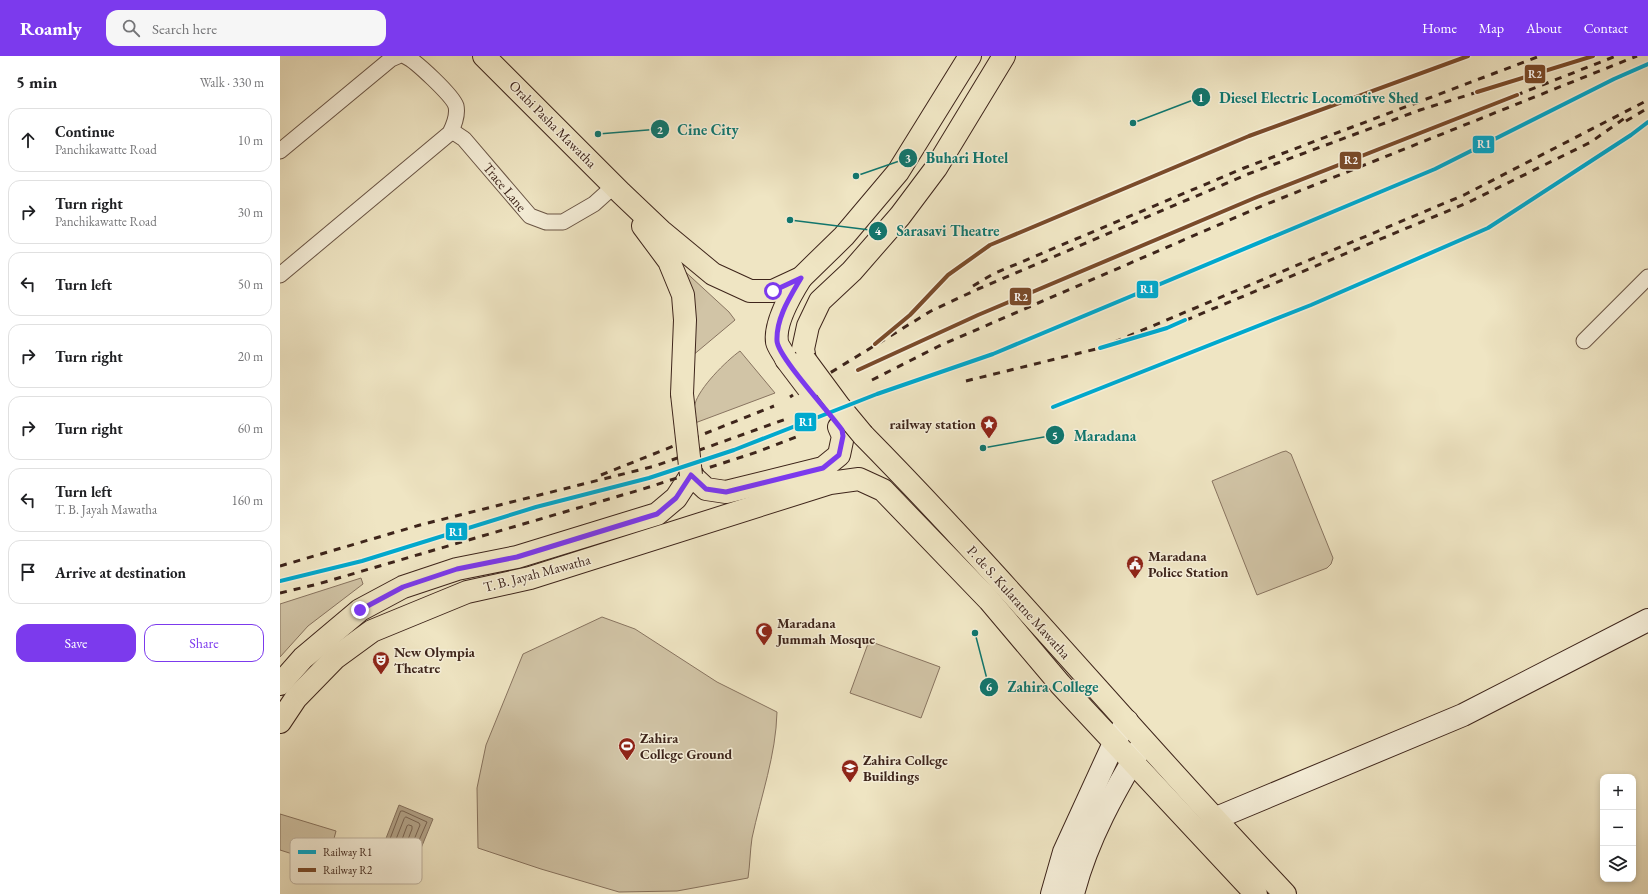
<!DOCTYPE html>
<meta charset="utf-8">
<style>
body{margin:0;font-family:"EB Garamond",serif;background:#f6f6f6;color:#202124}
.controls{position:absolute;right:12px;bottom:12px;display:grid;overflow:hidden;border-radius:8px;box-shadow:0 2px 6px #0003}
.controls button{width:36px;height:36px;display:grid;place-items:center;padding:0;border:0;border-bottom:1px solid #e0e0e0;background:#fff;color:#202124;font:20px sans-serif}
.stop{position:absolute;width:12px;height:12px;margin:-9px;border:3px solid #7c3aed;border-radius:50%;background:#fff}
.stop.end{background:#7c3aed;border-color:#fff;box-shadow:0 1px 4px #0008}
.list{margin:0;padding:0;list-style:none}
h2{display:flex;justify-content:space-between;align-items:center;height:52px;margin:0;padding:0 16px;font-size:17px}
h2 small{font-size:13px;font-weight:400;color:#757577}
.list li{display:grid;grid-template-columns:26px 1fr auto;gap:12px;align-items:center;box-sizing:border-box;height:64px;margin:0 8px 8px;padding:0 8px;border:1px solid #e0e0e0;border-radius:12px}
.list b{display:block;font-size:15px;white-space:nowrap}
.list p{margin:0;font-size:13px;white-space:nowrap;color:#757577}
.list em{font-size:13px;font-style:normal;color:#757577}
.actions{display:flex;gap:8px;padding:12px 16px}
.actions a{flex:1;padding:9px 0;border:1px solid #7c3aed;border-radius:12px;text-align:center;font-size:14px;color:#7c3aed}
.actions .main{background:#7c3aed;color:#fff}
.icon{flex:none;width:22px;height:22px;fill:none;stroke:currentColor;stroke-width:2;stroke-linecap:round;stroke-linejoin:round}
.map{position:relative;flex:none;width:1368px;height:838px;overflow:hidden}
header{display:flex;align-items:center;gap:24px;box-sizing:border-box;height:56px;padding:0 20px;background:#7c3aed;color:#fff}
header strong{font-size:19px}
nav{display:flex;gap:22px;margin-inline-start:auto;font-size:14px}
.search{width:280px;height:36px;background:#f6f6f6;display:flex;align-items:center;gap:10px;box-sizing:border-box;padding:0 14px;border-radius:12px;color:#757577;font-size:15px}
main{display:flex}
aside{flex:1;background:#fff}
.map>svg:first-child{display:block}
.green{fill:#d1c4a6;stroke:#887460}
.water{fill:#b3a48a;stroke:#84715e}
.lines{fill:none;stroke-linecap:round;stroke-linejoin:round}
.shore{stroke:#786452;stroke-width:1}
.street-casing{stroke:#6a5545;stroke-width:17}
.secondary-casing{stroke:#3e251b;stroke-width:24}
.primary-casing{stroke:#3e251b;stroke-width:24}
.street{stroke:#f5eed8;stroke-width:15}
.secondary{stroke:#f5eed8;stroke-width:22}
.primary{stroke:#efe5c3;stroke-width:22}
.rail{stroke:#3e251b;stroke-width:3;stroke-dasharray:7 7;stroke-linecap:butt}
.primary-bridge-casing{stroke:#3e251b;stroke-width:24;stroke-linecap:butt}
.primary-bridge{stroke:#efe5c3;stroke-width:22}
.rail-1-casing{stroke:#f5eed8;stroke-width:7}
.rail-2-casing{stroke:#f5eed8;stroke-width:7}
.rail-1{stroke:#00a9ce;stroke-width:4}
.rail-2{stroke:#7a4b2a;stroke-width:4}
.route{stroke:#7c3aed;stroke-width:5}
.labels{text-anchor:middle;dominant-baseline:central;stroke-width:3;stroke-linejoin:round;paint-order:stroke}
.street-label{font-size:14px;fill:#3e251b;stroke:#f5eed8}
.poi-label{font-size:14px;font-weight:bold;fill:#3e251b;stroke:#f5eed8;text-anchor:start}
.key{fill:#f5eed8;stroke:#beb29f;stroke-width:1}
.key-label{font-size:11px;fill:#3e251b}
.leader{fill:none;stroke:#0f766e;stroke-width:1.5}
.callout-dot{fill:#0f766e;stroke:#f5eed8;stroke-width:1.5}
.mark-label{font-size:12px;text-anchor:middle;font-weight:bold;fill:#fff}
.callout-label{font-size:15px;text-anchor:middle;font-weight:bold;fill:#0f766e;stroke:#f5eed8;stroke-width:3;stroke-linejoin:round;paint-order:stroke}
.line-badge{stroke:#f5eed8;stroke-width:1.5}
.badge-label{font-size:11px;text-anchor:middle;font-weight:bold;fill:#fff}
</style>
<header>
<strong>Roamly</strong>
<div class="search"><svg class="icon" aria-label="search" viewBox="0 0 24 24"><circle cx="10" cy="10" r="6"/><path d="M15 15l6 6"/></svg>Search here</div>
<nav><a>Home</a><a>Map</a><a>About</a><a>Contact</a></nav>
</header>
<main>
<aside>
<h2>5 min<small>Walk · 330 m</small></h2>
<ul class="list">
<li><svg class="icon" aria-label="ahead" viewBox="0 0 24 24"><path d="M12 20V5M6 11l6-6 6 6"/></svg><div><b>Continue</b><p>Panchikawatte Road</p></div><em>10 m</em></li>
<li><svg class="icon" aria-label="right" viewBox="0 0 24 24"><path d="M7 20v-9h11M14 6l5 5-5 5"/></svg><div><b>Turn right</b><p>Panchikawatte Road</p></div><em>30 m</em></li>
<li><svg class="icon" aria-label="left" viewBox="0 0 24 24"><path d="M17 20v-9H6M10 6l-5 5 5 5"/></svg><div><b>Turn left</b></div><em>50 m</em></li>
<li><svg class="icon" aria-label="right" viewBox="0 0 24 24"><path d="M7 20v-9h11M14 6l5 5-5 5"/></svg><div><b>Turn right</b></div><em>20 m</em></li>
<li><svg class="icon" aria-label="right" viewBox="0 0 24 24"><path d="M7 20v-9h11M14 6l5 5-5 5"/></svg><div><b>Turn right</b></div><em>60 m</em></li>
<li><svg class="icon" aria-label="left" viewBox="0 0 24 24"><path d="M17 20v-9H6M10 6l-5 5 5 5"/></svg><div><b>Turn left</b><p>T. B. Jayah Mawatha</p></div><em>160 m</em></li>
<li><svg class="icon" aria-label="arrive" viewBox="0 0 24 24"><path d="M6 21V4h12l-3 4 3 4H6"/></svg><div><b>Arrive at destination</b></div></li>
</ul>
<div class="actions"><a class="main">Save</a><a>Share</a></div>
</aside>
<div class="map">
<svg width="1368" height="838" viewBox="0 0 1368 838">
<rect width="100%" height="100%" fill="#efe5c3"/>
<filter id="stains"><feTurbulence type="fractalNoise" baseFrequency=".005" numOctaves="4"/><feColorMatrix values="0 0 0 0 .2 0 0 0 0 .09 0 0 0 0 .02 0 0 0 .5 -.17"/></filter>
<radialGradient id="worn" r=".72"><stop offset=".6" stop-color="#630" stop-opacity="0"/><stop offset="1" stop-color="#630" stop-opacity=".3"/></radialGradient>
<g class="green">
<path d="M399 210 449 256 455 264 412 300Z"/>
<path d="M460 295 495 337 415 367C414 361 413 354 415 348 419 332 446 305 460 295Z"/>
<path d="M1006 395 1011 398 1053 502 1051 508 1047 512 977 539 932 425 1002 396Z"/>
<path d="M81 522 83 528 28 570 0 601V548Z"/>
<path d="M322 561 355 573 437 626 497 656C496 699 481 740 472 782 470 795 470 809 468 822L397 835 339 836 261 813 198 792 197 732 206 689 243 598Z"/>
<path d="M589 585 660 611 641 662 570 637Z"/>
<path d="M0 758 56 775 47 809 0 794Z"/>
</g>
<path class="water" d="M119 749 153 763 130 819 96 808Z"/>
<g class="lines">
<g class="shore">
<path d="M121 755H123L147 766 126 814 102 805Z"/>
<path d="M126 761 139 767 140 769 125 806 123 807 110 803 109 801 124 763Z"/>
<path d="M129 769 132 770V773L122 799 118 800 117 797 127 770Z"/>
</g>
<g class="street-casing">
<g id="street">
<path d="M170 77H175L184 83 250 160 266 166H283L314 148 334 130"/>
<path d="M0 95 111 3 118 0"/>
<path d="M0 219 170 77C174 69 178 59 176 50 173 40 135 4 125 0"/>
<path d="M1304 285 1368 221"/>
</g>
</g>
<g class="secondary-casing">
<g id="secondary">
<path d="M934 763 1183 659 1368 564"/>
<path d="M772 838 784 796 834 687 847 665"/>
<path d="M793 838C807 783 835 734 864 686"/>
</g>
</g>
<g class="primary-casing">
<g id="primary">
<path d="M204 0 341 137 381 175 433 218 470 235H493L521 222 564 180 618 116 690 0"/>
<path d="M363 170 389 205 403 239 405 264 402 338"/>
<path d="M506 303C504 298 498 291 497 286 494 267 511 238 521 222"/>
<path d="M525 304 523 293 528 270 540 245 572 215 620 160 656 112 724 0"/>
<path d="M583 379C729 527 862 688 1005 838"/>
<path d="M0 628 23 602 80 554 123 531 177 513 237 501 377 458 396 442 411 419 426 433 446 436 543 412 559 399 563 380 559 371"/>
<path d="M0 666 16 642 55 602 92 575 187 536 250 522 550 427 579 423 603 434 709 544 780 628 976 838"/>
</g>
</g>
<use href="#street" class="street"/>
<use href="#secondary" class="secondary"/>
<use href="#primary" class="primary"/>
<g class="rail">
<path d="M1346 65 1368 52"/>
<path d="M693 230 713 218 964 112 1260 0"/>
<path d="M614 273 630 259 668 219 710 189 969 80 1188 0"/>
<path d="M866 278 887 272 1187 147 1311 86 1349 59"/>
<path d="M577 314 698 259 977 141 1336 0"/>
<path d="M592 324 659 290 982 150 1357 0"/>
<path d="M686 325 820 292 1184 139 1368 44"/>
<path d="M527 331 651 255 698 233 968 118 1140 54 1313 0"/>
<path d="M597 338 713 298 1155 113 1334 23 1368 8"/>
<path d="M510 341 513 339"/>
<path d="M773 351 1031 249 1208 172 1351 79 1368 66"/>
<path d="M321 419 494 350"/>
<path d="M0 510 140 469 375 410 506 363"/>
<path d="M0 525 82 505 256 451 369 422 454 394 514 372"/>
<path d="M0 537 38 528 363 433 477 396 521 379"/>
</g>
<g class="primary-bridge-casing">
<g id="primary-bridge">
<path d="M506 303 528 332"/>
<path d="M525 304 559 350 583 379"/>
<path d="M402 338 411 419"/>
</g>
</g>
<use href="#primary-bridge" class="primary-bridge"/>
<g class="rail-1-casing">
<g id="rail-1">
<path d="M820 292 887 272 905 264"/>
<path d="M773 351 1031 249 1208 172 1351 79 1368 66"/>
<path d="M0 525 82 505 256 451 369 422 454 394 597 338 713 298 1155 113 1334 23 1368 8"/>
</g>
</g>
<g class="rail-2-casing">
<g id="rail-2">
<path d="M1197 36 1313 0"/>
<path d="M595 288 630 259 668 219 710 189 969 80 1188 0"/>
<path d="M578 314 698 259 977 141 1237 39"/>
</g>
</g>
<use href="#rail-1" class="rail-1"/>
<use href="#rail-2" class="rail-2"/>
</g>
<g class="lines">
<path class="route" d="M80 554 123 531 177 513 237 501 377 458 396 442 411 419 426 433 446 436 543 412 559 399 563 380 562 374C550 357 498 301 497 285 496 262 510 241 521 222L493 235"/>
</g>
<defs>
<g id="sight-pin" transform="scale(0.9)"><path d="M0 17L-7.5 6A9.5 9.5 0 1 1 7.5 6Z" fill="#8f2418" stroke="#f5eed8"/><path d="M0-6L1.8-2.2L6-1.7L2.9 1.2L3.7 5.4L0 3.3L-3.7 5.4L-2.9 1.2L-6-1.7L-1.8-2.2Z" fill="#fff"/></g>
<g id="civic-pin" transform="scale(0.9)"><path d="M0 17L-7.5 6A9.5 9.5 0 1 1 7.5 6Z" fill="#8f2418" stroke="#f5eed8"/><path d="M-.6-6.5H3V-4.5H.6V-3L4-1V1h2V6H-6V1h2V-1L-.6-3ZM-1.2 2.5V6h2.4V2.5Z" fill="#fff"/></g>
<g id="mosque-pin" transform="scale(0.9)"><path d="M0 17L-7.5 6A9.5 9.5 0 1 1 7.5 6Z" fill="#8f2418" stroke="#f5eed8"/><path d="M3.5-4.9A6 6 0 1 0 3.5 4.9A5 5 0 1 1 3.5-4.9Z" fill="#fff"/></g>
<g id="theatre-pin" transform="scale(0.9)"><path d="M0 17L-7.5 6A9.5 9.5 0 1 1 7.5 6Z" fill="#8f2418" stroke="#f5eed8"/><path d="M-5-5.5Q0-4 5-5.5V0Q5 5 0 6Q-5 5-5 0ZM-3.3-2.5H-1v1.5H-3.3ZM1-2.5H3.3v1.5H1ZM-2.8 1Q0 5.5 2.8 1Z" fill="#fff"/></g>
<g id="stadium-pin" transform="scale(0.9)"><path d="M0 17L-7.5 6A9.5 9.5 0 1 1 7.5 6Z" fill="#8f2418" stroke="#f5eed8"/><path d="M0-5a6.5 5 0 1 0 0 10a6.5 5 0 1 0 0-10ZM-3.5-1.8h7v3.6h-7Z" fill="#fff"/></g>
<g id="school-pin" transform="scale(0.9)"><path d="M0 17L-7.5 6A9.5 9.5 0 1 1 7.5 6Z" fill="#8f2418" stroke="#f5eed8"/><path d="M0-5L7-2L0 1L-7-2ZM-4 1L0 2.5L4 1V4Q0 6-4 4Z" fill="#fff"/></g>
</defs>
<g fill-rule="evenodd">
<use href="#sight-pin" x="709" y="368"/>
<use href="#civic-pin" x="855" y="508"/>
<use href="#mosque-pin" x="484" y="575"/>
<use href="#theatre-pin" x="101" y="604"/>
<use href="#stadium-pin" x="347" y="690"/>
<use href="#school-pin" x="570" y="712"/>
</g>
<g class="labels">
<g class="street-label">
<text transform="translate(273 68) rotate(45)">Orabi Pasha Mawatha</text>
<text transform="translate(225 131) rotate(50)">Trace Lane</text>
<text transform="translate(257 517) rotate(-15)">T. B. Jayah Mawatha</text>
<text transform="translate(739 546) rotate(48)">P. de S. Kularatne Mawatha</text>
</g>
<g class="poi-label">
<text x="696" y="368" text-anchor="end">railway station</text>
<text x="868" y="500">Maradana<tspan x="868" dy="16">Police Station</tspan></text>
<text x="497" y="567">Maradana<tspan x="497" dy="16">Jummah Mosque</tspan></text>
<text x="114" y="596">New Olympia<tspan x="114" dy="16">Theatre</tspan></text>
<text x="360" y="682">Zahira<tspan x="360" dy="16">College Ground</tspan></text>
<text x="583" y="704">Zahira College<tspan x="583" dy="16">Buildings</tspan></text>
</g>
</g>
<rect x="10" y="782" width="132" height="46" rx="6" class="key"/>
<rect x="18" y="794" width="18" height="4" fill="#00a9ce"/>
<rect x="18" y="812" width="18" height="4" fill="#7a4b2a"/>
<g class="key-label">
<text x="43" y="800">Railway R1</text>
<text x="43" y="818">Railway R2</text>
</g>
<path class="leader" d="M853 67L921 41M318 78L380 73M576 120L628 102M510 164L598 175M703 392L775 379M695 577L709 631"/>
<g class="callout-dot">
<circle cx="853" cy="67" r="4"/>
<circle cx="318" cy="78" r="4"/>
<circle cx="576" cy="120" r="4"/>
<circle cx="510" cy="164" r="4"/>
<circle cx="703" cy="392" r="4"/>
<circle cx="695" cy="577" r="4"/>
<circle cx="921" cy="41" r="10"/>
<circle cx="380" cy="73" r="10"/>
<circle cx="628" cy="102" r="10"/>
<circle cx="598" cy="175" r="10"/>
<circle cx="775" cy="379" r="10"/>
<circle cx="709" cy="631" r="10"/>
</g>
<g class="mark-label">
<text x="921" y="46">1</text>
<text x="380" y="78">2</text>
<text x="628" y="106">3</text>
<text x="598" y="179">4</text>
<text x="775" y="384">5</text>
<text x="709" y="635">6</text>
</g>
<g class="callout-label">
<text x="1039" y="47">Diesel Electric Locomotive Shed</text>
<text x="428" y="79">Cine City</text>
<text x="687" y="107">Buhari Hotel</text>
<text x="668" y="180">Sarasavi Theatre</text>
<text x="825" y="385">Maradana</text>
<text x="773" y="636">Zahira College</text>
</g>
<g class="line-badge">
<rect x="1244" y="8" width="22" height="20" rx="4" fill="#7a4b2a"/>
<rect x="1192" y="79" width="23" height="19" rx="4" fill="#00a9ce"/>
<rect x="1059" y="95" width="23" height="19" rx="4" fill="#7a4b2a"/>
<rect x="856" y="224" width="23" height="19" rx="4" fill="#00a9ce"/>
<rect x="729" y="231" width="23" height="19" rx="4" fill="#7a4b2a"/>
<rect x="514" y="356" width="23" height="20" rx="4" fill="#00a9ce"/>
<rect x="165" y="466" width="23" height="19" rx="4" fill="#00a9ce"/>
</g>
<g class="badge-label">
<text x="1255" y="22">R2</text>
<text x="1204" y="92">R1</text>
<text x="1071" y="108">R2</text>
<text x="867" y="237">R1</text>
<text x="741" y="245">R2</text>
<text x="526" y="370">R1</text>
<text x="176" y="480">R1</text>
</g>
<rect width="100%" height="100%" filter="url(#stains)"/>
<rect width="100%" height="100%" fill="url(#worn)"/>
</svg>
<div class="controls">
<button>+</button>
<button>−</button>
<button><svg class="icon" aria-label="layers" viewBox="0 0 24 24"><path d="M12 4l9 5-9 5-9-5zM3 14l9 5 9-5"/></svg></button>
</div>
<div class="stop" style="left:493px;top:235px"></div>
<div class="stop end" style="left:80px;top:554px"></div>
</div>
</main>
